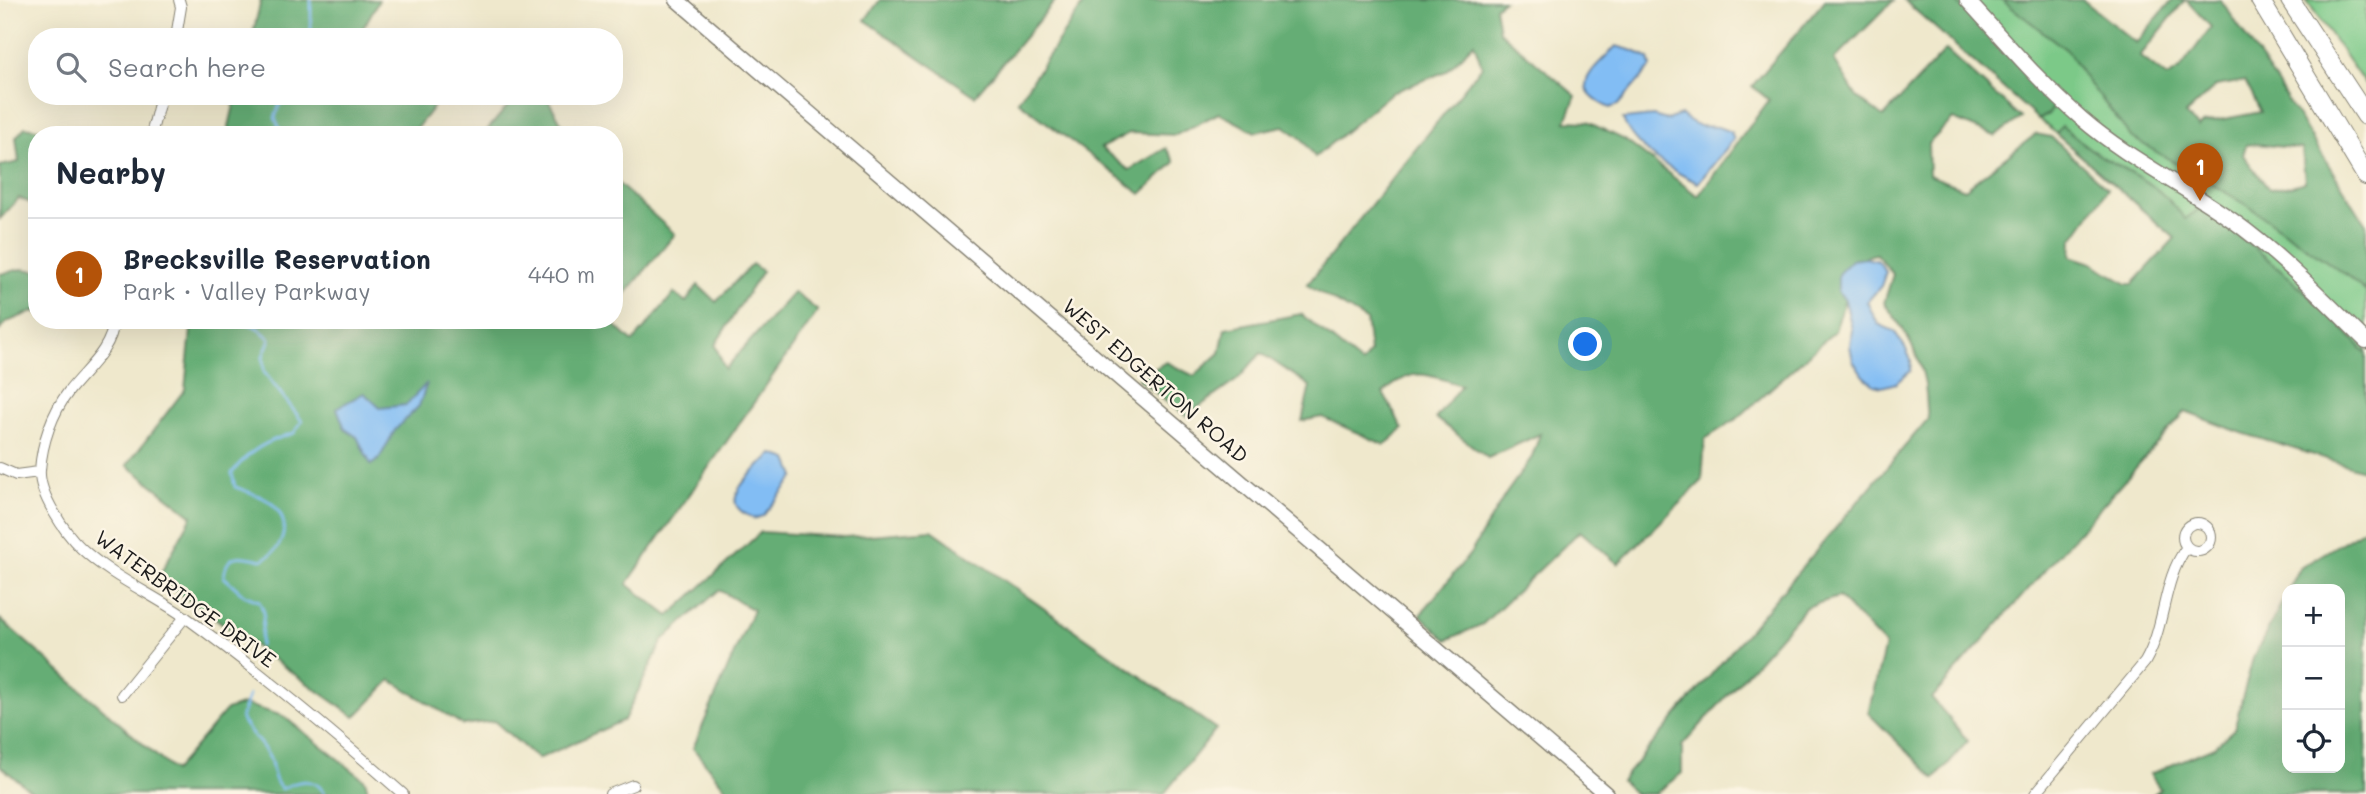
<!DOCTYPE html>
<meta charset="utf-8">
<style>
body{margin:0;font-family:Mali,sans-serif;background:#f6f6f7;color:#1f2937}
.controls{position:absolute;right:21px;bottom:21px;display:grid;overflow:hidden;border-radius:14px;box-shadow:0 7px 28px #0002}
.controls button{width:63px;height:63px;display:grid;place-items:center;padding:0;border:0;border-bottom:2px solid #e0e1e3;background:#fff;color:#1f2937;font:35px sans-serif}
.you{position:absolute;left:1586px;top:345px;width:24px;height:24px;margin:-18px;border:5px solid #fff;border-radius:50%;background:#1a73e8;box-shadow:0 0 0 10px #1a73e833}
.badge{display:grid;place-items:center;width:46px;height:46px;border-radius:50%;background:#b45309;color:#fff;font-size:23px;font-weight:700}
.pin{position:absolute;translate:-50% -58px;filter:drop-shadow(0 2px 4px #0008)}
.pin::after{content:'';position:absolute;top:37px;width:24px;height:21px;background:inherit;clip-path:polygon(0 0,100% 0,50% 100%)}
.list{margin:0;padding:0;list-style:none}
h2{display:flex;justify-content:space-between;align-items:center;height:91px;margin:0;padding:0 28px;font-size:30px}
h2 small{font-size:23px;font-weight:400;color:#747a83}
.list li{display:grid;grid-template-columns:46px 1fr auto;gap:21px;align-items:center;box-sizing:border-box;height:112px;padding:0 28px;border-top:2px solid #e0e1e3}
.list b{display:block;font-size:26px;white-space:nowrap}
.list p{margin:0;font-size:23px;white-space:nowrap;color:#747a83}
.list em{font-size:23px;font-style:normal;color:#747a83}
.icon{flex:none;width:38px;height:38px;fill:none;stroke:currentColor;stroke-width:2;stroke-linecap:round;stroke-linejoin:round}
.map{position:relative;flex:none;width:2366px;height:794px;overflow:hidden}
.search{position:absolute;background:#fff;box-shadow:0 7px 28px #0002;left:28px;top:28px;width:595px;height:77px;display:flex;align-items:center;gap:18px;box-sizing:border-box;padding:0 24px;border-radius:28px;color:#747a83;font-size:26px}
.panel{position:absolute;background:#fff;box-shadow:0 7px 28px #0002;left:28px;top:126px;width:595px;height:203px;border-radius:28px}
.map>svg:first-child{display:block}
.green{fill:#7cc988;stroke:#4c7252;stroke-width:2}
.forest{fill:#65ad74;stroke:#406448;stroke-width:2;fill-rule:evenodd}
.water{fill:#82bdf4;stroke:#4f6c88;stroke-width:2}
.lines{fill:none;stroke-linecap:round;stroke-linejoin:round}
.stream{stroke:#82bdf4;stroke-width:2.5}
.street-casing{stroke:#868274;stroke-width:12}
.secondary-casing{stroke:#868274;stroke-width:17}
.highway-casing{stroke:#868274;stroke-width:20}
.street{stroke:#fff;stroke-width:10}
.secondary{stroke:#fff;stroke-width:14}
.highway{stroke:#fff;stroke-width:18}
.labels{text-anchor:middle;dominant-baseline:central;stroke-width:5;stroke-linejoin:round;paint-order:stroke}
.street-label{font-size:21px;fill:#1c1c1c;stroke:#fcf5e5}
</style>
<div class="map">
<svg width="2366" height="794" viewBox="0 0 2366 794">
<rect width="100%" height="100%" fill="#fcf5e5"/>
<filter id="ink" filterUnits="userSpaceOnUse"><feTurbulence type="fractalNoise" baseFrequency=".0143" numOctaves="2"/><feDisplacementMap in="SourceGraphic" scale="14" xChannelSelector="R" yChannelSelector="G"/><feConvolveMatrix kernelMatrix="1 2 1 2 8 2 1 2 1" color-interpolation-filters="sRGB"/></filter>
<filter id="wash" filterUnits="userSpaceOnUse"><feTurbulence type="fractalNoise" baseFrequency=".00686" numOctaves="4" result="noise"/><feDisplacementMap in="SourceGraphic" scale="28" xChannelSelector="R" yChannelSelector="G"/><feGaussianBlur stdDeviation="1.57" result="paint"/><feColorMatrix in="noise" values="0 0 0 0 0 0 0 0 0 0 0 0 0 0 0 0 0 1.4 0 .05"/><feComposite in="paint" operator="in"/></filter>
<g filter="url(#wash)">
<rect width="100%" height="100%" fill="#efe8cc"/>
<g class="green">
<path d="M1904 0H2036L2366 285V400L2157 223Z"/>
<path d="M2306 0H2366V86L2314 11Z"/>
</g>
<g class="forest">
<path d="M261 0H379L362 30V37H252Z"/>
<path d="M880 0H1056L975 96 865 20Z"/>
<path d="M1086 0H1504L1495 7 1499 31 1576 96 1566 121 1588 122 1625 140 1698 196 1769 100 1752 86 1825 0H1894L1834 60 1857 97 1883 117 1946 50 2021 118 1995 136 1953 119 1928 144 1929 175 1965 189 2036 134 2051 137 2108 189 2072 240 2071 256 2092 263 2127 284H2133L2175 238 2056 134 2062 126C2076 138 2090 150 2106 159 2141 177 2161 187 2185 219L2201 208C2262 250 2316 298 2366 353V471L2242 433 2185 412 1932 698 1968 741 1935 779 1868 713 1885 645 1839 597 1806 607 1682 746V773L1655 794H1635L1621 781 1928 419C1926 405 1927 389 1923 375 1916 349 1901 324 1884 303L1893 274 1876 254 1852 260 1838 291 1845 300 1835 331 1738 418 1705 439 1702 481 1618 564 1580 531 1483 624 1447 640 1420 615 1470 554 1505 495 1532 457 1540 434 1488 458 1436 418 1461 385C1422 374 1416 365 1383 393L1403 429 1385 445 1322 417 1302 421 1310 386 1261 353 1237 380 1186 416 1138 379 1166 362 1194 376 1220 353 1225 328 1301 314 1362 364 1370 352 1366 320 1307 285 1482 66 1474 43 1447 71 1391 93 1315 157 1302 139 1284 126 1255 132 1219 113 1176 135 1129 133 1101 148 1129 170 1166 148 1175 162 1141 194 1018 101Z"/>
<path d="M1904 0H1955L2056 103 2049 114 2038 119Z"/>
<path d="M2002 0H2083L2136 43 2172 0H2185L2140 56 2167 77 2180 69 2211 27 2186 0H2221L2271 74 2366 224V292L2350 278 2247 205 2131 137 2082 74 2068 51ZM2245 81 2261 112 2203 123 2199 127 2185 115 2216 86ZM2255 144 2302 149 2305 182 2291 186 2269 189 2243 155 2246 145Z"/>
<path d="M236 96H442L411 135H227Z"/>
<path d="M516 96H546L568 135H483Z"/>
<path d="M25 127 42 130 47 135H37V206L19 198 0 219V166L19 162 16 137Z"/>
<path d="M614 180 675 234 614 308Z"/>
<path d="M752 264 762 271 715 345 725 369 794 292 818 311 627 584 669 616 761 532 845 537 932 530 1216 729 1164 794H730L693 748 753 610 719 590 663 640 624 720 538 759 494 721 463 725 391 680 355 717 158 578 192 516 127 465 185 389 192 320H609L633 342 674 293 686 302 698 285 716 302Z"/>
<path d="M21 269 37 271V313L34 311 7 322 0 330V274Z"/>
<path d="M2366 528V794H2154L2160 789 2150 774 2214 747 2234 729 2253 658 2287 593V768H2340V589H2289L2300 568Z"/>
<path d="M0 619 174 771 226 710 244 704 283 716 365 780 369 794H35L0 766Z"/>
</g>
<g class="water">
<path d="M1616 46 1634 51 1649 59 1651 67 1618 105 1610 108C1565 88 1593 70 1616 46Z"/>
<path d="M1680 115 1699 126 1718 127 1731 132 1734 139 1698 183C1672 171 1633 148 1623 119L1653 116 1667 120Z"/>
<path d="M1866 258 1878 261 1886 272 1881 286 1867 302 1878 324 1894 331 1905 347 1911 360 1910 371 1896 383 1882 387 1874 385 1864 376 1853 361 1850 346 1852 329 1845 300 1838 291V274L1852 260Z"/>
<path d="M427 383 419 406 395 430 379 459 371 465 357 437 345 429 337 408 364 393 380 408 406 405Z"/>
<path d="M773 454 788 459 795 476 763 516 754 519C750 516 744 514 740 510 722 494 762 464 773 454Z"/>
</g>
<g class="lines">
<g class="stream">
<path d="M311 37V0"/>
<path d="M283 135 275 118 280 103H287L295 96"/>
<path d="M227 320 236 325C252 320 259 329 270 339L263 356 264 372 302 421 294 433C267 441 249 450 232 473L235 487C246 491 261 495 270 502 293 521 285 548 262 560 242 555 226 551 224 577L244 595 259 601 264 612 260 646"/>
<path d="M249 695 241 718C249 734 263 743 270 759 274 770 273 782 282 789 298 780 315 776 325 794"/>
</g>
</g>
</g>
<g filter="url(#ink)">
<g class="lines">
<g class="street-casing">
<g id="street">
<path d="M176 37 181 7 179 0"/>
<path d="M151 135 161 96"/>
<path d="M114 320C112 350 86 369 69 391 52 413 42 443 40 470 38 493 65 533 81 548 113 578 153 594 188 619 262 673 334 733 403 794"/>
<path d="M0 468 16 475 39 472"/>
<circle cx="2197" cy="537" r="14"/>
<path d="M122 695 185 617"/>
<path d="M610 794 633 785"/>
<path d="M2035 794 2145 662C2166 626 2162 580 2187 547"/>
</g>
</g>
<g class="secondary-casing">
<g id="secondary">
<path d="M677 0 1606 794"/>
<path d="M1967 0C2004 40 2040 83 2082 119 2127 158 2183 185 2232 220 2281 255 2323 299 2366 341"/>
</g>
</g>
<g class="highway-casing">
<g id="highway">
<path d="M2260 0 2366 176"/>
<path d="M2290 0 2366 116"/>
</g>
</g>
<use href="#street" class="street"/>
<use href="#secondary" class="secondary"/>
<use href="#highway" class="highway"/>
</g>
</g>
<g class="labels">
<g class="street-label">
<text transform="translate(1156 380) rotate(41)">WEST EDGERTON ROAD</text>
<text transform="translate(186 598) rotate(36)">WATERBRIDGE DRIVE</text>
</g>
</g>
</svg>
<div class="controls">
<button>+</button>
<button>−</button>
<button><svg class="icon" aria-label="locate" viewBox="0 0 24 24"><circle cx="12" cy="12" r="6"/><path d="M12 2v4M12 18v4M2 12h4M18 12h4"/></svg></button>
</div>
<div class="you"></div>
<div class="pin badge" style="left:2200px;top:201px">1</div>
<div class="search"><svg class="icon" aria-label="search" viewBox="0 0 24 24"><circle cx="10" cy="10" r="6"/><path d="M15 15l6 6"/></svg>Search here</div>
<section class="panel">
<h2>Nearby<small></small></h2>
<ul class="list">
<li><span class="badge">1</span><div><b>Brecksville Reservation</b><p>Park · Valley Parkway</p></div><em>440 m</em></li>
</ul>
</section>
</div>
